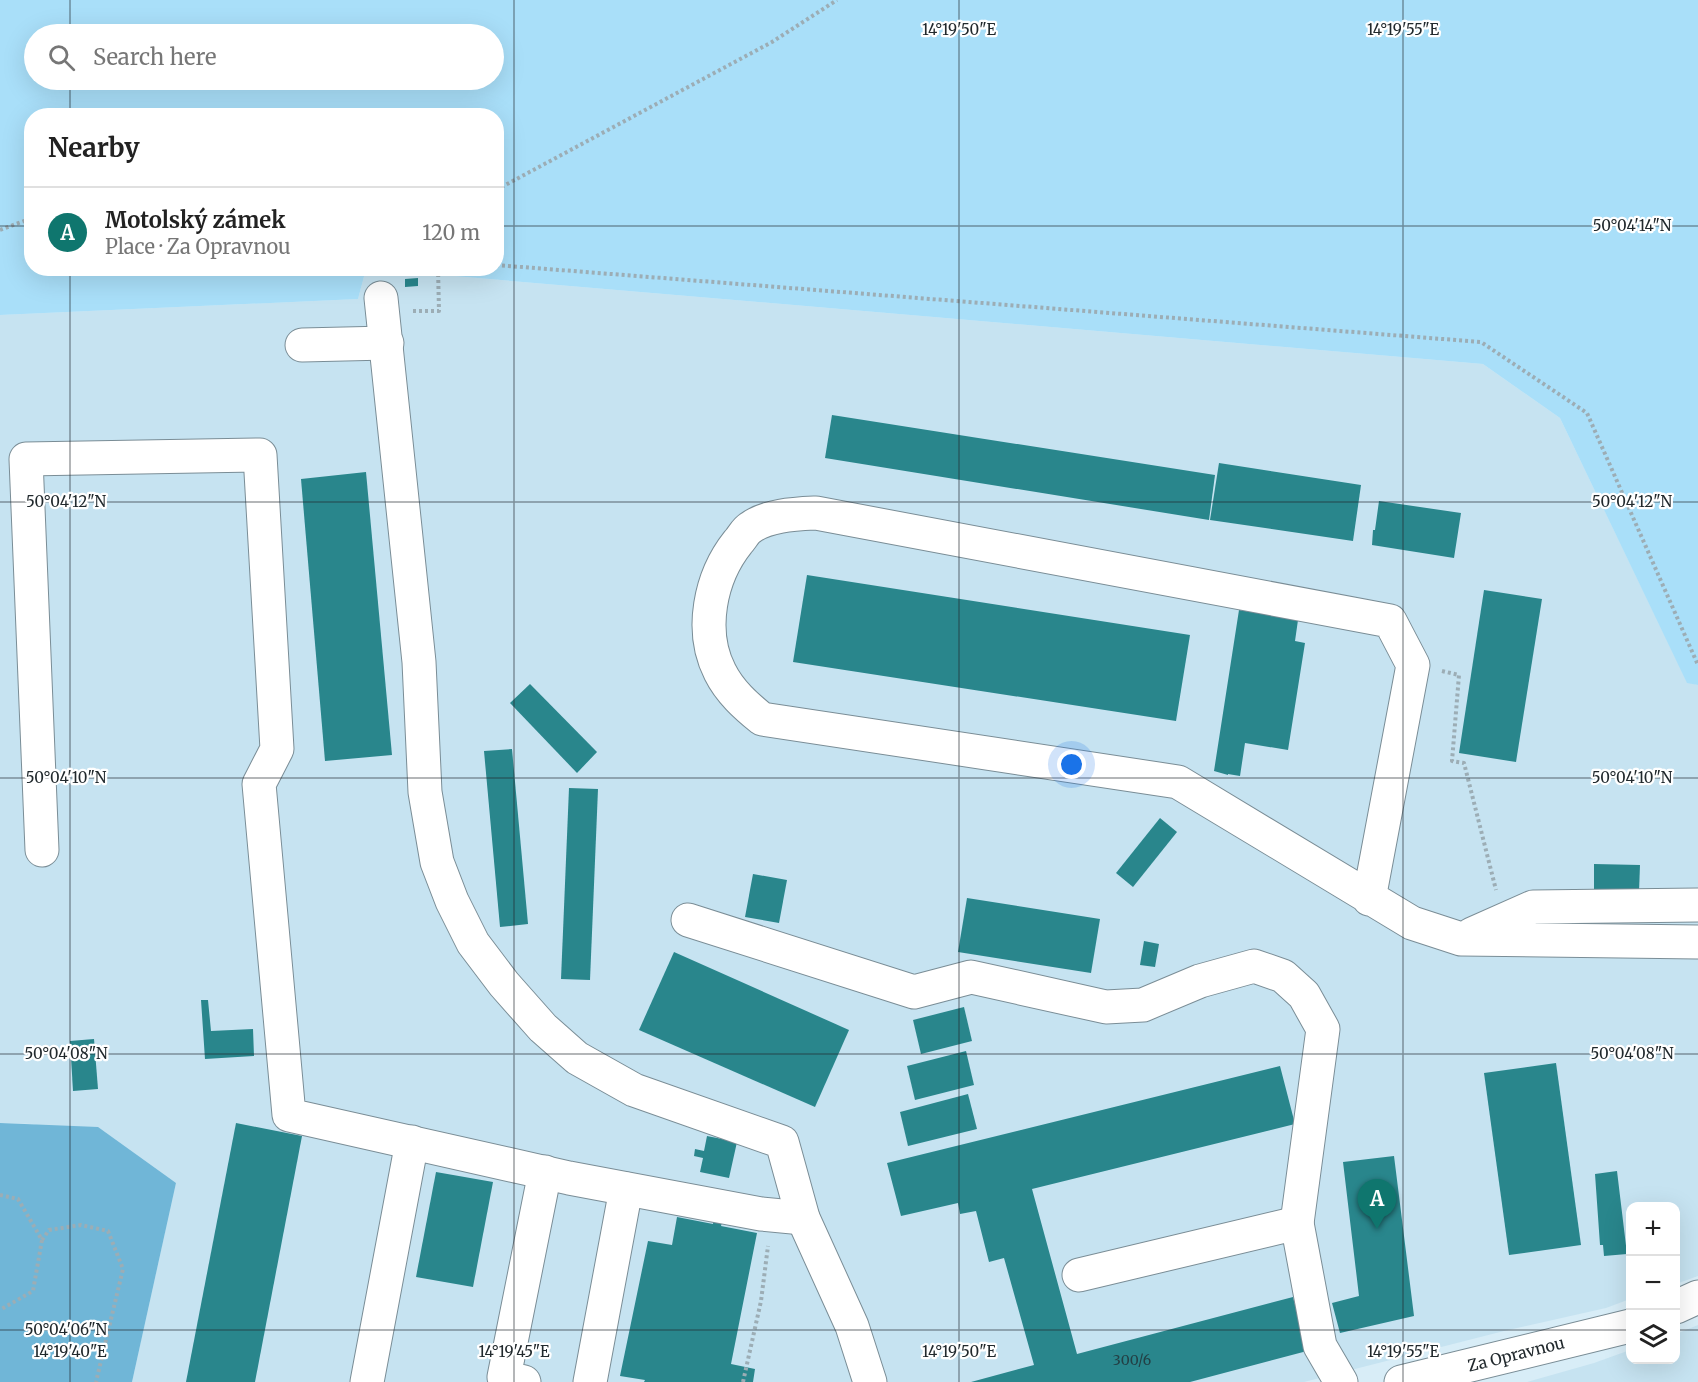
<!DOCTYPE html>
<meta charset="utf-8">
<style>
body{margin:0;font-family:Merriweather,serif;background:#f6f6f6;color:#222}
.controls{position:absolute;right:18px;bottom:18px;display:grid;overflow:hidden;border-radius:12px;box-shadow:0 6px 24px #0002}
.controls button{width:54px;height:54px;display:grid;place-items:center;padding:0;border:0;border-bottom:2px solid #e0e0e0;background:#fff;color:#222;font:30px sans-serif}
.you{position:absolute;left:1072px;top:765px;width:21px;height:21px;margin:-15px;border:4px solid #fff;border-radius:50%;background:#1a73e8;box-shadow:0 0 0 9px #1a73e833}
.badge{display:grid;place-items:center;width:39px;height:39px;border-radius:50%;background:#0f766e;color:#fff;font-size:20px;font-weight:700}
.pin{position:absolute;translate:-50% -50px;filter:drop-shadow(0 2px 3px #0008)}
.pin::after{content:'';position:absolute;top:32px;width:21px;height:18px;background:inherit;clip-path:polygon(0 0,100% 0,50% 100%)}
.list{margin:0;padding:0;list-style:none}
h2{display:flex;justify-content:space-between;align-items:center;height:78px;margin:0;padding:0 24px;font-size:26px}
h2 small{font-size:20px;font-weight:400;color:#767676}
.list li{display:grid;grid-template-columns:39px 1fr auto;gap:18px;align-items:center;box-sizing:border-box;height:90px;padding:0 24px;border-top:2px solid #e0e0e0}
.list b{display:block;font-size:22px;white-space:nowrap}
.list p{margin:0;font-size:20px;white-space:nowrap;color:#767676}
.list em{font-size:20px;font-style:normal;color:#767676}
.icon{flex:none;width:33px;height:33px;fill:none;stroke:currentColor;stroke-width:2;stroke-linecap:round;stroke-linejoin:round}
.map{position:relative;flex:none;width:1698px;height:1382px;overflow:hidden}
.search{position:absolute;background:#fff;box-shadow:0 6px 24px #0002;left:24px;top:24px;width:480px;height:66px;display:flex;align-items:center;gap:15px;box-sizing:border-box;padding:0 21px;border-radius:33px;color:#767676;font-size:22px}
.panel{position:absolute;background:#fff;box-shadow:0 6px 24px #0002;left:24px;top:108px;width:480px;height:168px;border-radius:24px}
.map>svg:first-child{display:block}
.built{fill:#c6e3f1}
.green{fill:#a9dff9;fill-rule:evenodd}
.forest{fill:#70b6d7}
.building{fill:#29868c}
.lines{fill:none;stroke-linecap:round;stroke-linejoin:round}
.minor-casing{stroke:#7a8d96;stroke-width:35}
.path{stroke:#9cadb5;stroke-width:4;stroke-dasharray:3 3;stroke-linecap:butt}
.minor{stroke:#fff;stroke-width:33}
.ticks{fill:none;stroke:#21292d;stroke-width:1.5;stroke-opacity:0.45}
.labels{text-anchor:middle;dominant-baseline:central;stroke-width:4.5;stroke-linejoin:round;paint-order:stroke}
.number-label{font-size:14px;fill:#234045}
.street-label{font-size:16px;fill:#21292d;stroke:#fff}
.ticks-label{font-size:15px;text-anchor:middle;fill:#21292d;stroke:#fff;stroke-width:4.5;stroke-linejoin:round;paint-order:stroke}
</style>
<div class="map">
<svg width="1698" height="1382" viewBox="0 0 1698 1382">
<rect width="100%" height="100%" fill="#d8edf7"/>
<g class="built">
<path d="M436 268 442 275 1483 364 1560 418 1687 682 1698 685V1276L1676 1284V1206H1630V1299L1606 1308 1504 1331 1304 1382H132L176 1183 34 1124 0 1123V315L358 299 366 269Z"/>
<path d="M1698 1325V1382H1527L1594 1363 1630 1350V1360H1676V1334Z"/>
</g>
<path class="green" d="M0 0H1698V685L1687 683 1560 418 1483 364 442 275 436 269 496 268V116H32V268L366 269 358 299 0 315ZM34 34H494V80H34Z"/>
<path class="forest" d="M0 1123 98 1127 176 1183 132 1382H0Z"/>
<g class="building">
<path d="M418 278V286L405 287V279Z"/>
<path d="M832 415 1215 475 1209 520 825 458Z"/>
<path d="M1219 463 1361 485 1353 541 1210 520Z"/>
<path d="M366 472 392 755 325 761 301 479Z"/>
<path d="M1379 501 1461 513 1454 558 1372 545 1373 530H1375Z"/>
<path d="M807 575 1190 635 1176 721 793 662Z"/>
<path d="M1484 590 1542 599 1516 762 1459 753Z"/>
<path d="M1239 610 1270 615 1299 613 1295 641 1305 643 1288 750 1245 743 1240 776 1228 774V775L1214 771Z"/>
<path d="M530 684 597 752 577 773 510 703Z"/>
<path d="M512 749 528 924 500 927 484 751Z"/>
<path d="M569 788 598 789 590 980 561 979Z"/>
<path d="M1160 818 1177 832 1133 887 1116 873Z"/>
<path d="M1594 864 1640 865 1639 892H1594Z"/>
<path d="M753 874 787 880 779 923 745 917Z"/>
<path d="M967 898 1100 919 1091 973 958 952Z"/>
<path d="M1144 941 1159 944 1155 967 1140 965Z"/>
<path d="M674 952 849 1030 815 1107 639 1030Z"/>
<path d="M201 1000H208L211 1031 253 1029 254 1056 205 1059Z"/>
<path d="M964 1007 972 1041 921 1054 913 1020Z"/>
<path d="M94 1039 98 1089 73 1091 70 1041Z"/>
<path d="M966 1051 974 1085 915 1100 907 1066Z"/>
<path d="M1556 1063 1581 1245 1509 1255 1484 1073Z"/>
<path d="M1280 1066 1295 1124 1032 1189 1077 1354 1293 1297 1307 1351 1190 1382H971L1034 1365 1004 1258 989 1262 976 1211 960 1214 958 1203 901 1216 887 1163Z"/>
<path d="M968 1094 977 1129 908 1146 900 1112Z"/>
<path d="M236 1123 302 1136 255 1382H186Z"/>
<path d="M707 1136 737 1142 729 1178 700 1172 703 1158 694 1156 695 1149 704 1151Z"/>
<path d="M1394 1156 1414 1316 1340 1333 1332 1303 1359 1296 1343 1162Z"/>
<path d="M1617 1171 1627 1254 1604 1256 1603 1245H1600L1595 1174Z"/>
<path d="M436 1172 493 1182 473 1287 416 1277Z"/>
<path d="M677 1217 713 1224 714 1217 723 1219 721 1226 757 1233 731 1364 755 1369 753 1382H644L645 1380 620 1376 648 1241 672 1245Z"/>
</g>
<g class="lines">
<g class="minor-casing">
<g id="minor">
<path d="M381 298 419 662 425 792 437 862 452 901 473 943 504 984 543 1028 577 1058 634 1090 782 1142 803 1218 852 1326 870 1382"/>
<path d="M302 345 387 343"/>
<path d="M42 850 26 459 260 455 277 749 259 784 289 1115 569 1178 761 1214 803 1218"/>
<path d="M1369 899 1413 665 1390 621 816 513C795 514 767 515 750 528 745 531 742 538 738 542 710 577 699 631 720 672 730 692 746 706 762 719L1178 782 1412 923 1461 939 1698 942"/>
<path d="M688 920 914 992 971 977 1106 1007 1143 1005 1200 981 1254 966 1283 976 1304 995 1323 1029 1297 1223"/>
<path d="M1472 934 1533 907 1698 905"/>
<path d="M1079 1275 1297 1223 1320 1346 1341 1382"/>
<path d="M1676 1307 1698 1297"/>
<path d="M367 1382 412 1142"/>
<path d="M524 1382 504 1377 545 1172"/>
<path d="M590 1382 626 1189"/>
<path d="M1401 1382 1630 1326"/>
</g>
</g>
<g class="path">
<path d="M496 190 772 42 837 0"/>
<path d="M0 230 32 218"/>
<path d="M496 265 1481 342 1587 413 1698 665"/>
<path d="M413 311H439L438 268"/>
<path d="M1442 671 1459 675 1452 761 1464 763 1496 890"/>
<path d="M0 1195 18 1199 42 1240 33 1291 0 1310"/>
<path d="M42 1240 49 1230 81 1225 108 1231 123 1269 96 1382"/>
<path d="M743 1382 761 1301 768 1246"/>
</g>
<use href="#minor" class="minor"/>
</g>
<path class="ticks" d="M70 0V34M514 0V1382M959 0V1382M1403 0V1382M70 80V116M0 226H32M496 226H1698M70 268V1382M0 502H1698M0 778H1698M0 1054H1698M0 1330H1630M1676 1330H1698"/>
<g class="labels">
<g class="number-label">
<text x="1132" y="1360">300/6</text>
</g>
<g class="street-label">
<text transform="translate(1516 1354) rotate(-14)">Za Opravnou</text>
</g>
</g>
<g class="ticks-label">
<text x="959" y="35">14°19'50"E</text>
<text x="1403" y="35">14°19'55"E</text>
<text x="1632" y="231">50°04'14"N</text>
<text x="66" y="507">50°04'12"N</text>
<text x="1632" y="507">50°04'12"N</text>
<text x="66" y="783">50°04'10"N</text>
<text x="1632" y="783">50°04'10"N</text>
<text x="66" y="1059">50°04'08"N</text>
<text x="1632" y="1059">50°04'08"N</text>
<text x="66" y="1335">50°04'06"N</text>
<text x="70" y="1357">14°19'40"E</text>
<text x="514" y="1357">14°19'45"E</text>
<text x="959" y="1357">14°19'50"E</text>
<text x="1403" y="1357">14°19'55"E</text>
</g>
</svg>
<div class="controls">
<button>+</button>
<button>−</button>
<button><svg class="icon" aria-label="layers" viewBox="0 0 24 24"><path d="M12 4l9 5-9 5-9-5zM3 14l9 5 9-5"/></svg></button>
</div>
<div class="you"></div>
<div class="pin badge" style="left:1377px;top:1229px">A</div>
<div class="search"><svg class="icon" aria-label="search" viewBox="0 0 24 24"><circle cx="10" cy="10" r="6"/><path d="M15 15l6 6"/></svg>Search here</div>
<section class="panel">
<h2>Nearby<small></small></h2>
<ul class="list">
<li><span class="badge">A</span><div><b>Motolský zámek</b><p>Place · Za Opravnou</p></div><em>120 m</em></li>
</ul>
</section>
</div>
